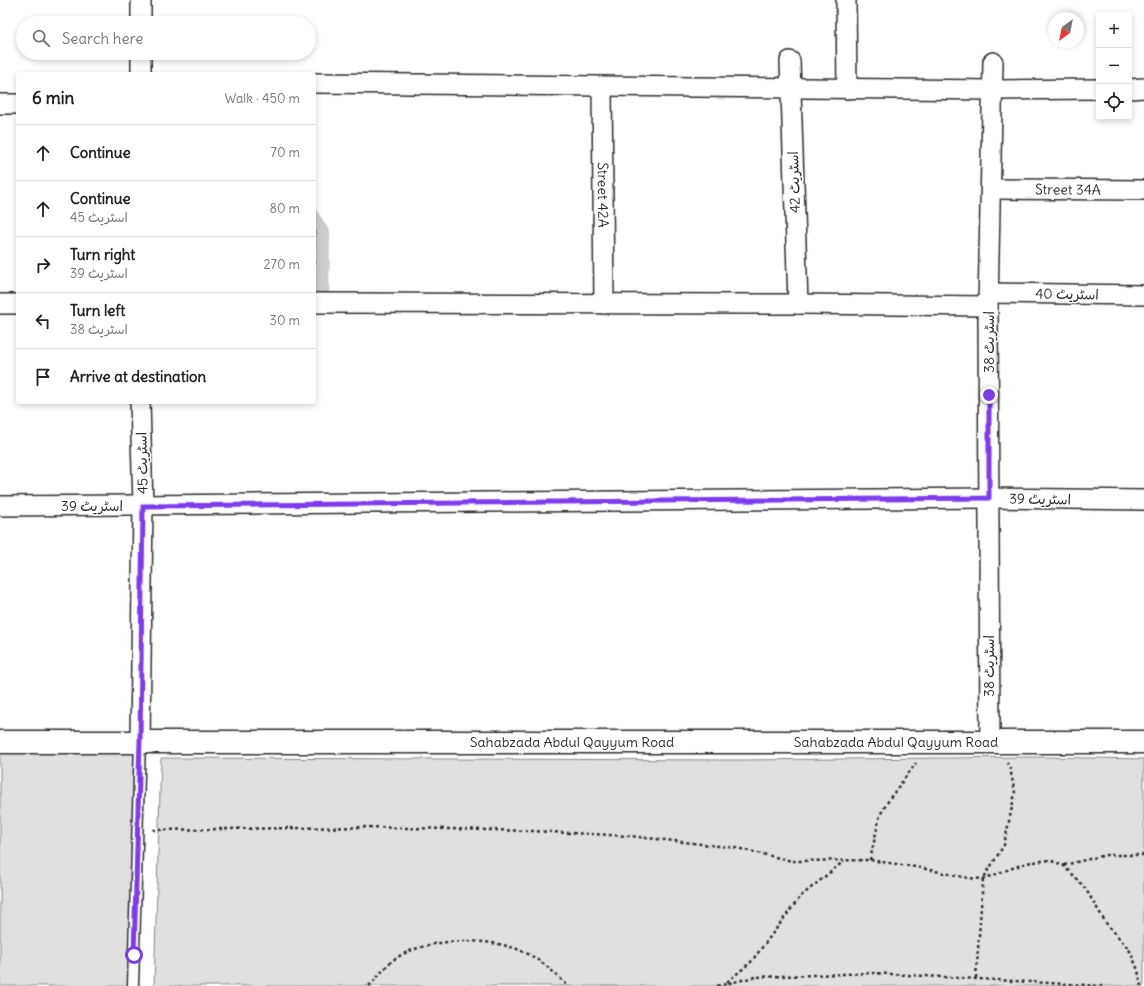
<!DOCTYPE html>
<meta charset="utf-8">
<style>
body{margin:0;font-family:Delius,"Playpen Sans Arabic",sans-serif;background:#f2f2f2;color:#222}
.controls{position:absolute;right:12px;top:12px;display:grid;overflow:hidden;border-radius:4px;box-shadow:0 2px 6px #0003}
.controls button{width:36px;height:36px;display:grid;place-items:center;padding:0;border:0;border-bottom:1px solid #e0e0e0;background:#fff;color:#222;font:20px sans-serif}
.compass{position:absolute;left:1048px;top:12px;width:36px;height:36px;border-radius:50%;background:#fff;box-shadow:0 2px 6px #0003;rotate:212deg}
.stop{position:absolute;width:12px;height:12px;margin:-9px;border:3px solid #7c3aed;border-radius:50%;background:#fff}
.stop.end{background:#7c3aed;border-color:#fff;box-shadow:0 1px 4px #0008}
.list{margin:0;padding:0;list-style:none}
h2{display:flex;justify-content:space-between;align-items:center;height:52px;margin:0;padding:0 16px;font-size:17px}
h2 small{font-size:13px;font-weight:400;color:#767676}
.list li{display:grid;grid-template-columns:26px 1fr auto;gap:12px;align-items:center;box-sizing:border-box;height:56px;padding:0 16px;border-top:1px solid #e0e0e0}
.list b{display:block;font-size:15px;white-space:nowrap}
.list p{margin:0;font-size:13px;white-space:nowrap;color:#767676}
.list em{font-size:13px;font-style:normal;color:#767676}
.icon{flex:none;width:22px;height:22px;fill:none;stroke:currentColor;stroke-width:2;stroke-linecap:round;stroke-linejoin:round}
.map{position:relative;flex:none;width:1144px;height:986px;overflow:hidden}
.search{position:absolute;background:#fff;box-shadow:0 2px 6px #0003;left:16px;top:16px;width:300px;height:44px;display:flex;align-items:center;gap:10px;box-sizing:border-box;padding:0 14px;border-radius:22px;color:#767676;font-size:15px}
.panel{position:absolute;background:#fff;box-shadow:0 2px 6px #0003;left:16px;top:72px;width:300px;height:332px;border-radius:4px}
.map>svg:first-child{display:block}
.green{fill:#e0e0e0;stroke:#868686}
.shadow{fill:#0003}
.building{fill:#cbcbcb;stroke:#2b2b2b}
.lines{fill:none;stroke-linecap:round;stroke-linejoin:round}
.service-casing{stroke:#2b2b2b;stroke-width:13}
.minor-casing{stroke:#2b2b2b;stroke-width:22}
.tertiary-casing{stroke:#2b2b2b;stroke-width:25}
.path{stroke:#2b2b2b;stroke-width:2.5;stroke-dasharray:3 3;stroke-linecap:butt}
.service{stroke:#fff;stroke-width:10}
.minor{stroke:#fff;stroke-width:19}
.tertiary{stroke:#fff;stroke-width:22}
.route{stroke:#7c3aed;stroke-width:5}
.labels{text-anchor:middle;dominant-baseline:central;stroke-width:3;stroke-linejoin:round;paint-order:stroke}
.street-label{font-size:14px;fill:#2b2b2b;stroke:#fff}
</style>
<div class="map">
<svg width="1144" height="986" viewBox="0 0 1144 986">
<rect width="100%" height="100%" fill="#fff"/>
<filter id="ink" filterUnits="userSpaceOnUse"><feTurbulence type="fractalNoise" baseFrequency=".025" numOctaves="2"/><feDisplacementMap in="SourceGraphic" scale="8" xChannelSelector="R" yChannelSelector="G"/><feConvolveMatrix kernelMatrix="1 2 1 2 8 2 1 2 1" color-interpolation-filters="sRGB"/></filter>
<g filter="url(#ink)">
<g class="green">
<path d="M140 740 133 986H0V742Z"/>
<path d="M1041 757 1144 759V986H154L161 758 741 760Z"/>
</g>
<path class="shadow" d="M314 206 330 231 329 308H314Z"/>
<path class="building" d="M314 214 315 242 314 285Z"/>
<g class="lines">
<g class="service-casing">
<path id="service" d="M133 986 140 740"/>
</g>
<g class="minor-casing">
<g id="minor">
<path d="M846 0 847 89"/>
<path d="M141 23V0"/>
<path d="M790 61 798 304"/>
<path d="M141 74V53"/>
<path d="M314 83 993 90 1099 89"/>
<path id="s1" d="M602 86 604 304"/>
<path d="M1129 89 1144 88"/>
<path d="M0 104H18"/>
<path id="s2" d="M992 189 1144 190"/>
<path d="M989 293 1144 295"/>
<path d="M314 303 798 304 988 306"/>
<path d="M0 304H18"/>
<path d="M140 402 143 506 140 740"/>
<path d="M0 506 989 498 1144 500"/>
<path d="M990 743 988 306 993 62"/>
</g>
</g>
<g class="tertiary-casing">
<g id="tertiary">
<path id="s3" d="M0 742H1144"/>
</g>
</g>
<g class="path">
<path d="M153 830 366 827 532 831 630 836 737 848 792 861 870 860 921 868 968 878 983 879 1026 863 1049 860 1063 865 1085 888 1106 923 1129 949 1138 970 1141 986"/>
<path d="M870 860 880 815 890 798 916 763"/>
<path d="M1064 865 1106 855H1144"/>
<path d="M976 978 983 879 1004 845 1015 793 1010 768 1007 763"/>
<path d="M727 982 751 962 801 896 844 861"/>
<path d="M369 986C377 978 384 968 392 961 423 937 487 936 522 951 540 959 554 972 568 986"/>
<path d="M717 986 755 977 872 973 1102 986"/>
</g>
<use href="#service" class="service"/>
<use href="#minor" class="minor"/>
<use href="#tertiary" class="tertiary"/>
</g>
</g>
<g class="lines" filter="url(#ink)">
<path class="route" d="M134 955 140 740 143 506 989 498V395"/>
</g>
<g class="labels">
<g class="street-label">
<text transform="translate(794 182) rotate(-92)">اسٹریٹ 42</text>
<text stroke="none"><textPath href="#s2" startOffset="76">Street 34A</textPath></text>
<text stroke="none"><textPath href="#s1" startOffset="109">Street 42A</textPath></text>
<text transform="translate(1067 294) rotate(1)">اسٹریٹ 40</text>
<text transform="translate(989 342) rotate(-90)">اسٹریٹ 38</text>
<text transform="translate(142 463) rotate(-91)">اسٹریٹ 45</text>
<text transform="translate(1040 499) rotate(1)">اسٹریٹ 39</text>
<text x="92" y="506">اسٹریٹ 39</text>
<text transform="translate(989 666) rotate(-90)">اسٹریٹ 38</text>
<text stroke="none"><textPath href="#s3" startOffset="572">Sahabzada Abdul Qayyum Road</textPath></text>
<text stroke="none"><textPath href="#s3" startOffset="896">Sahabzada Abdul Qayyum Road</textPath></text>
</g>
</g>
</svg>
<div class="controls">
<button>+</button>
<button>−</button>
<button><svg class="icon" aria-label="locate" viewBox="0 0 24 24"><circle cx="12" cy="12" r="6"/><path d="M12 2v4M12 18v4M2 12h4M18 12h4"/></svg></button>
</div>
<svg class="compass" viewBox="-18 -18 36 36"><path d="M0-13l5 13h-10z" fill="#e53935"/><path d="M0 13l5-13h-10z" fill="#767676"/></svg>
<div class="stop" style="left:134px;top:955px"></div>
<div class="stop end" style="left:989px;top:395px"></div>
<div class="search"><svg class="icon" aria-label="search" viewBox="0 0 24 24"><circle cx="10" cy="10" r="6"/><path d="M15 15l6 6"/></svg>Search here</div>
<section class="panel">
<h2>6 min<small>Walk · 450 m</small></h2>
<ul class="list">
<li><svg class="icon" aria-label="ahead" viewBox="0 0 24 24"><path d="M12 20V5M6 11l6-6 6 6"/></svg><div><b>Continue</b></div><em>70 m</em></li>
<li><svg class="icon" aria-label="ahead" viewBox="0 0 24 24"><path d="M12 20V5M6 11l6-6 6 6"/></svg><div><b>Continue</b><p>اسٹریٹ 45</p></div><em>80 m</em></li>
<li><svg class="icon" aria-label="right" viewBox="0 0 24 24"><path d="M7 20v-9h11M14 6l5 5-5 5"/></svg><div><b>Turn right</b><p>اسٹریٹ 39</p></div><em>270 m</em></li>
<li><svg class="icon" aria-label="left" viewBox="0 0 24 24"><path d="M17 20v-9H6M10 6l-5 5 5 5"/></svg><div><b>Turn left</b><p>اسٹریٹ 38</p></div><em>30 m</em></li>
<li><svg class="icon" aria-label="arrive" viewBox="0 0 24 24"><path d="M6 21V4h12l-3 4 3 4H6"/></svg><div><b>Arrive at destination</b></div></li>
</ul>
</section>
</div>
